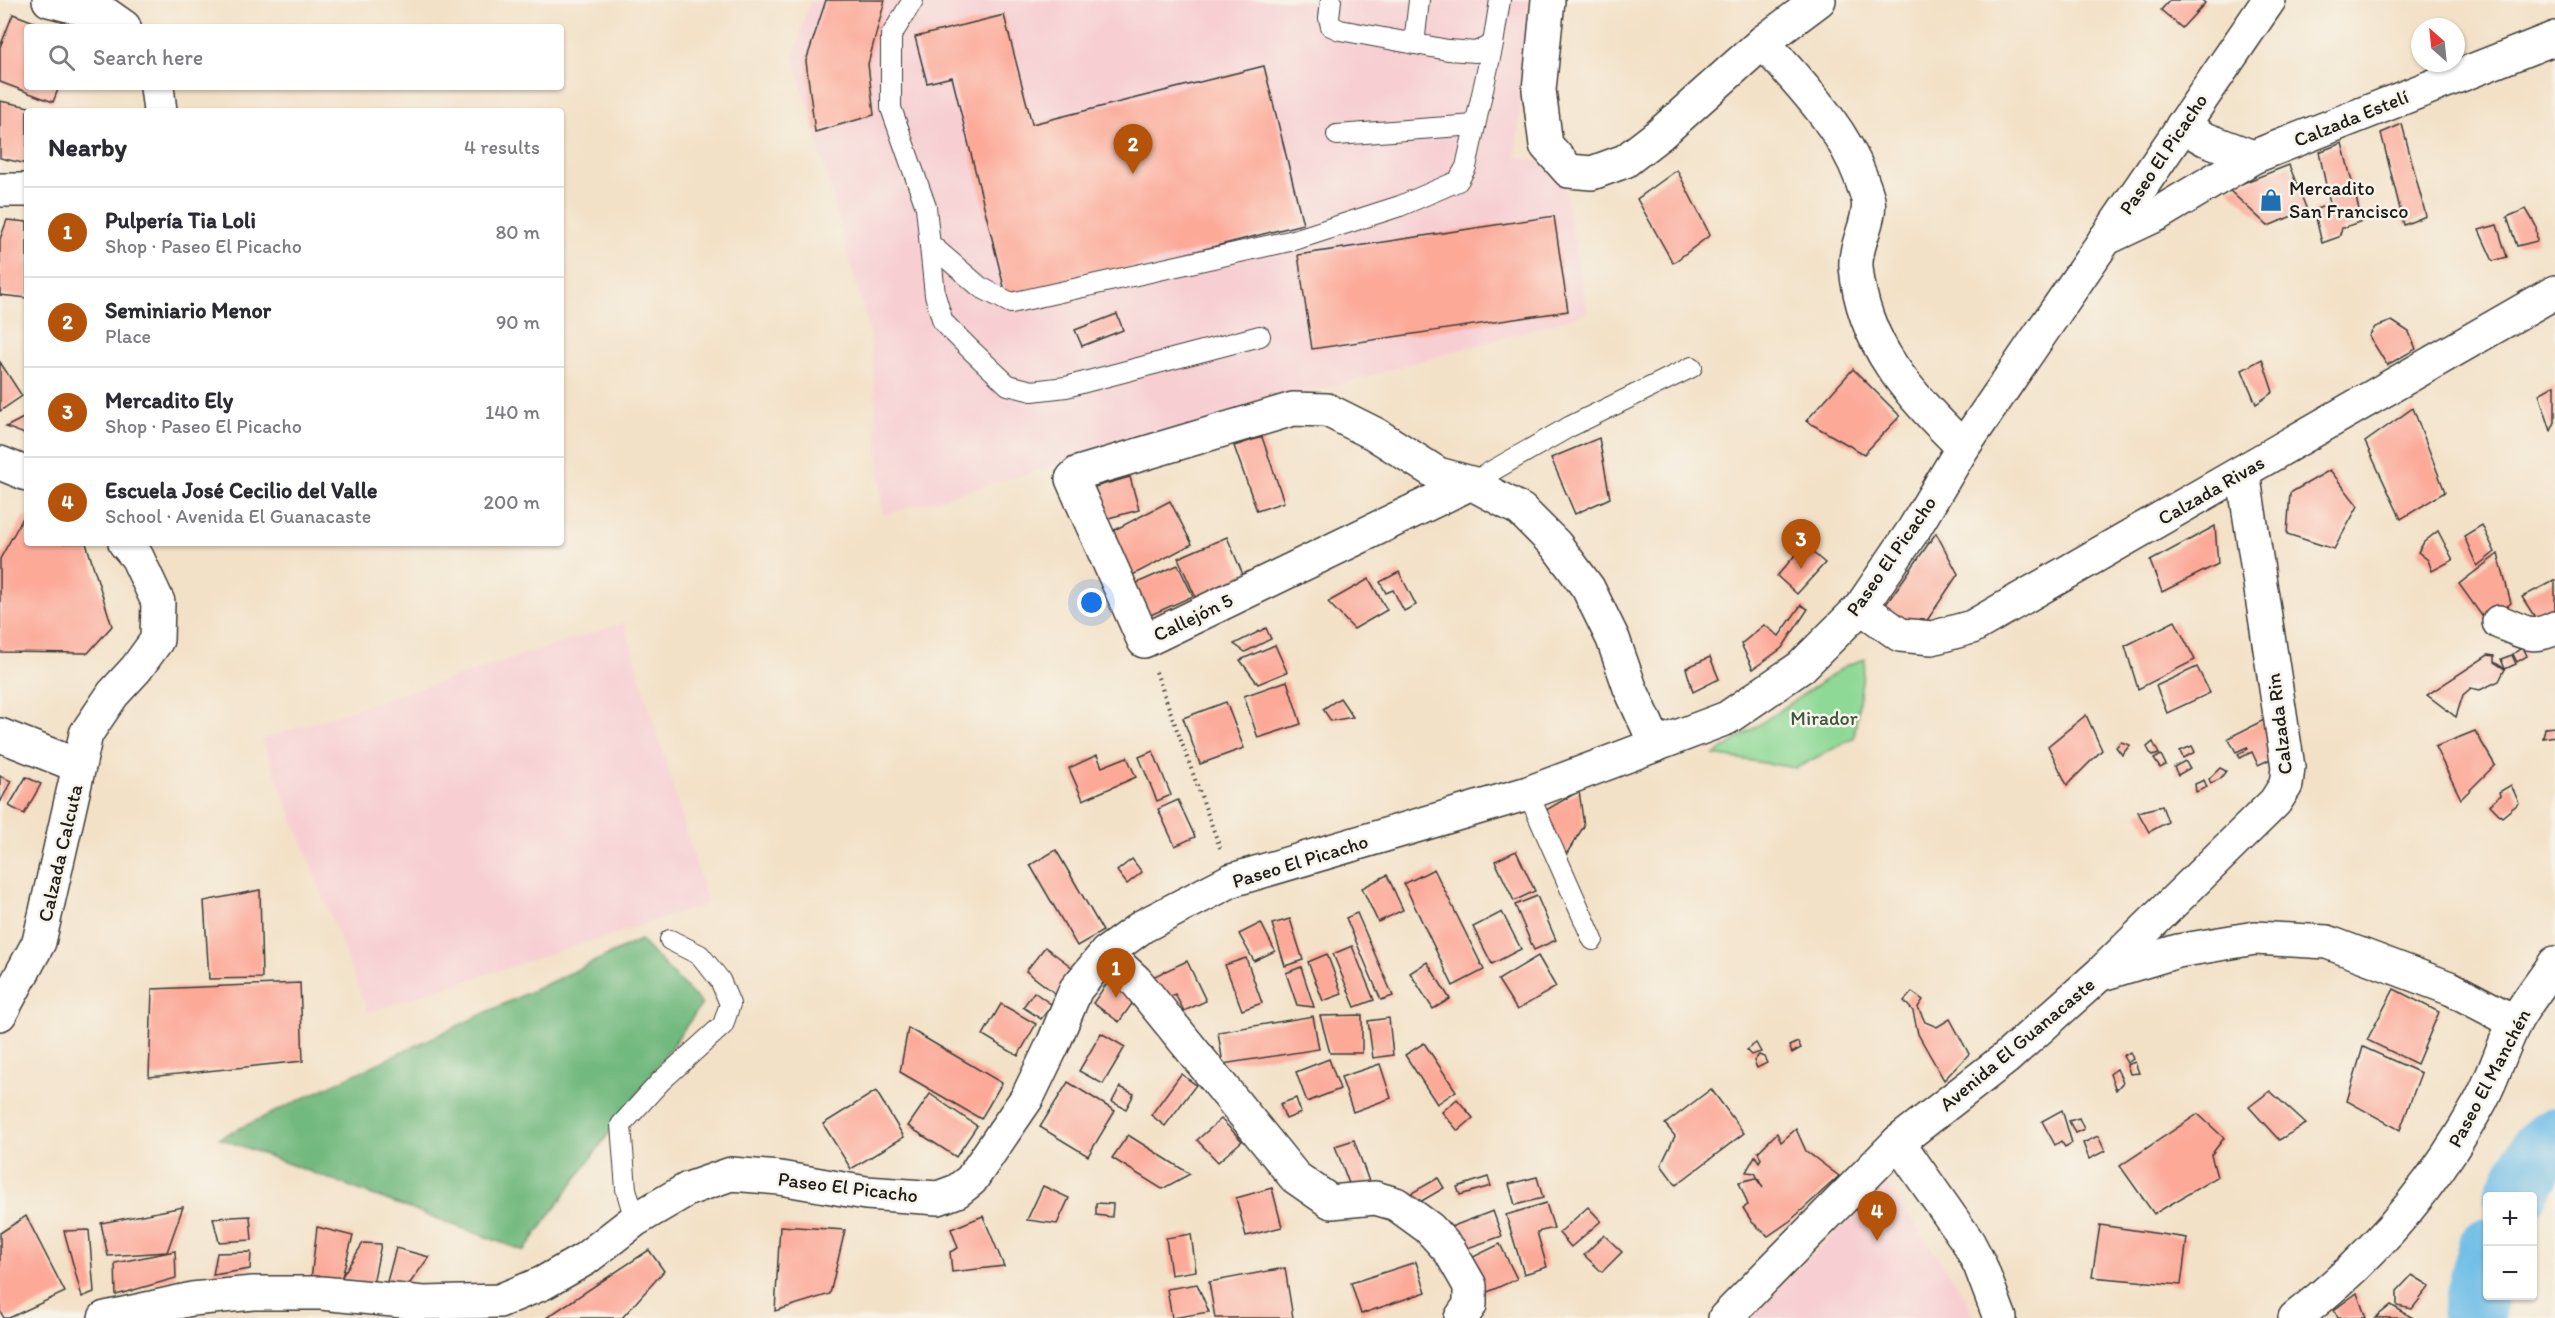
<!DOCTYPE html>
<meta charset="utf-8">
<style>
body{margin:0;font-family:Itim,sans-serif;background:#f7f7f7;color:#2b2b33}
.controls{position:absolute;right:18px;bottom:18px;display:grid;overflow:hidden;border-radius:6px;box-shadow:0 2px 4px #0004}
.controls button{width:54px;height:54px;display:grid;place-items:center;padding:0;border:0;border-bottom:2px solid #e1e1e2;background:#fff;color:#2b2b33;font:30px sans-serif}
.compass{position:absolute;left:2411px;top:18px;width:54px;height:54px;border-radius:50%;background:#fff;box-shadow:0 2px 4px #0004;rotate:333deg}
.you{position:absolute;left:1092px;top:603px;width:21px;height:21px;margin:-15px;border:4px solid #fff;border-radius:50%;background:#1a73e8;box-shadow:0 0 0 9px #1a73e833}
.badge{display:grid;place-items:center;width:39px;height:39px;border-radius:50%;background:#b45309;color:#fff;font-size:20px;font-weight:700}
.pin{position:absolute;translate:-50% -50px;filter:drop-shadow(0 2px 3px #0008)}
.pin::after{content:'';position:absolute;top:32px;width:21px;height:18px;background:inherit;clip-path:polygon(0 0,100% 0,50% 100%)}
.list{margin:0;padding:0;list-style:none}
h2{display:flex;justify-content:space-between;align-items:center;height:78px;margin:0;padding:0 24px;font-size:26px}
h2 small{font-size:20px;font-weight:400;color:#7c7c81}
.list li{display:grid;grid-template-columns:39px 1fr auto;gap:18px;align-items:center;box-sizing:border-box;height:90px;padding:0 24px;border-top:2px solid #e1e1e2}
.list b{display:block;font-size:22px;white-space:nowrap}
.list p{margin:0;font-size:20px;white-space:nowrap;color:#7c7c81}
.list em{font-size:20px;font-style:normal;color:#7c7c81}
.icon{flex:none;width:33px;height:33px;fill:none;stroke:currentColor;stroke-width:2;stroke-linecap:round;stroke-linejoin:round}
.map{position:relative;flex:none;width:2555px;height:1318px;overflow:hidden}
.search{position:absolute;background:#fff;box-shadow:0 2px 4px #0004;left:24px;top:24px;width:540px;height:66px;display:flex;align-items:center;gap:15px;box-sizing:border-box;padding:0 21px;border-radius:6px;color:#7c7c81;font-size:22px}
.panel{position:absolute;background:#fff;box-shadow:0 2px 4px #0004;left:24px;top:108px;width:540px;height:438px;border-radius:6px}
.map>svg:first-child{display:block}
.built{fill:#f7cfd3}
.green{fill:#8ed996;stroke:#557a59;stroke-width:1.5}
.forest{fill:#72b97f;stroke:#476a4e;stroke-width:1.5}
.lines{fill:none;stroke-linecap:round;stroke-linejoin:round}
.river{stroke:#6bbce7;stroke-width:62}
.building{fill:#fca998}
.service-casing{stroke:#3c3a36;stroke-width:22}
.minor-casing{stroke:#3c3a36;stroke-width:36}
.tertiary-casing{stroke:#3c3a36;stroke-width:36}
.path{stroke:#3c3a36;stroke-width:4;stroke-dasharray:1.5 4.5;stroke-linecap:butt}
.service{stroke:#fff;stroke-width:20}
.minor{stroke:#fff;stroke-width:33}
.tertiary{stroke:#fff;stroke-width:33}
.labels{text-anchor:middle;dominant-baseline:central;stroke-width:5;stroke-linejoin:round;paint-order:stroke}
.street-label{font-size:20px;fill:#1c1c1c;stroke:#f7f3e8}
.poi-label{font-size:20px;fill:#1c1c1c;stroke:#f7f3e8;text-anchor:start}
.park-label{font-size:20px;fill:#3e5541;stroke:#f7f3e8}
</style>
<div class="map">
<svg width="2555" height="1318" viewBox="0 0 2555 1318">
<rect width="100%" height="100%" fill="#f7f3e8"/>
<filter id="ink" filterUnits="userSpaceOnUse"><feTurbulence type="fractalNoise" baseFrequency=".0167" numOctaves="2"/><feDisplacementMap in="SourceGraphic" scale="12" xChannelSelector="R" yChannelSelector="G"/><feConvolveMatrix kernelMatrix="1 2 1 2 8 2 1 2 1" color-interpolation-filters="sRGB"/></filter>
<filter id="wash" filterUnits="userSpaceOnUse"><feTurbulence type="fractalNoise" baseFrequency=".008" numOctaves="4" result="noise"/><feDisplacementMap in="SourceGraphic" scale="24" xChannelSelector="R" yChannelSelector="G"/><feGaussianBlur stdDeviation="1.35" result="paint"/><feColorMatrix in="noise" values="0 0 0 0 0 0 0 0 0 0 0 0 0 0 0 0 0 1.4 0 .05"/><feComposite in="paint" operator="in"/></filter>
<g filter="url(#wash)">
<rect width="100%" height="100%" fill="#f3e1c7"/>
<g class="built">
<path d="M810 0H1530L1516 157 1536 160 1563 179 1588 313 883 515 871 337 794 57Z"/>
<path d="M624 623 708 904 368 1012 262 739Z"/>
<path d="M1887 1184 1966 1298 1975 1318H1745Z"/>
</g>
<path class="green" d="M1865 659 1854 738 1796 768 1714 755 1847 665Z"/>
<path class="forest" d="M640 940 702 1004 524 1251 219 1138Z"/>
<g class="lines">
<g class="river">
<path d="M2515 1196 2541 1149 2555 1138"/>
<path d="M2472 1318 2488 1249"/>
</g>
</g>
<g id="blocks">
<g class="building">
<path d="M826 0H885L868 64 874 115 815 132 806 61Z"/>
<path d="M2170 0H2202L2205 3 2182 28 2161 10Z"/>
<path d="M13 14 47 27H27V87H59L53 102 0 82V47Z"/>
<path d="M1004 15 1032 124 1264 66 1303 224 1007 299 952 77 927 83 915 37Z"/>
<path d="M0 101 44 110 27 111V164L0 158Z"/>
<path d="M2402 124 2426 216 2404 225 2381 133Z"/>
<path d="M2342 143 2362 221 2342 228 2339 237 2322 243 2314 210 2330 204 2319 152Z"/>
<path d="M2289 165 2307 210 2268 226 2228 189Z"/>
<path d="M1677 170 1710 235 1673 263 1637 199Z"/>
<path d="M2526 209 2536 226 2537 241 2517 246 2507 217Z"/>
<path d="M1554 216 1568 311 1312 349 1298 255Z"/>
<path d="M7 220 27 222V298L0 295V239Z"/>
<path d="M2497 225 2507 257 2493 261 2479 230Z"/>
<path d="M1117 314 1123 330 1082 346 1075 330Z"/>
<path d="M2392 321 2409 332 2416 349 2387 365 2369 336 2375 327Z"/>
<path d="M2262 359 2273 392 2256 404 2242 370Z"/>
<path d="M0 362 22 396 0 411Z"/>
<path d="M1853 369 1900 416 1864 454 1806 421Z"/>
<path d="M2555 385V422L2551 431 2539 394Z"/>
<path d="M2413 408 2445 492 2401 519 2365 442Z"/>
<path d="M27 416V435L6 427Z"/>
<path d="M1262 437 1284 502 1257 511 1234 446Z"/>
<path d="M1599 438 1610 498 1575 514 1551 458Z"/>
<path d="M2330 470 2358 506 2334 549 2287 534 2290 493Z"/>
<path d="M1130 477 1139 510 1093 522 1084 490Z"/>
<path d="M1170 501 1192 544 1121 581 1099 538Z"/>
<path d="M24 516H27V543H86L112 626 88 653 0 652V559Z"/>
<path d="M2482 525 2495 552 2477 566 2464 536Z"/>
<path d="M2215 526 2218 564 2162 592 2150 561Z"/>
<path d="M2438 531 2453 560 2432 571 2428 560 2418 552 2424 542Z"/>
<path d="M1936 533 1958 574 1922 628 1882 610Z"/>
<path d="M1227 537 1244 577 1196 598 1178 558Z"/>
<path d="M1804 545 1825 563 1797 594 1777 576Z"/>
<path d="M2498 554 2511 603 2487 623 2459 584Z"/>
<path d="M1178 565 1193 596 1144 618 1130 586Z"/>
<path d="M1399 572 1416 605 1404 611 1393 590 1386 593 1380 582Z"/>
<path d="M1369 579 1387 610 1354 629 1328 602Z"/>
<path d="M2555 580V619L2541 627 2522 597Z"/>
<path d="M1801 605 1808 609 1782 648 1753 669 1741 644 1764 625 1779 636Z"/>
<path d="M2175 621 2195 660 2138 689 2125 646Z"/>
<path d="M1266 628 1271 639 1245 652 1234 644Z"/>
<path d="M1275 645 1287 672 1258 684 1240 660Z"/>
<path d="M2523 647 2527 656 2517 662 2513 654Z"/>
<path d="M2488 655 2494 656V662L2505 669 2499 681 2480 690 2471 688 2463 695 2456 717 2427 695Z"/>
<path d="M2512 655 2516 664 2505 669 2501 659Z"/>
<path d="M1710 657 1719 679 1693 692 1686 668Z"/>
<path d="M2197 667 2210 693 2167 713 2156 686Z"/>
<path d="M1287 681 1301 724 1258 738 1244 696Z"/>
<path d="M1340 698 1353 717 1331 721 1323 709Z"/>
<path d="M1226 702 1244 748 1200 764 1183 718Z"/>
<path d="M2086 715 2102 750 2067 785 2048 746Z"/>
<path d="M2270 717 2275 757 2258 765 2252 752 2240 758 2238 754 2248 749 2247 747 2236 752 2228 738Z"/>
<path d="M2555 727V736L2543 738 2545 728Z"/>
<path d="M2475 731 2495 765 2461 799 2435 747Z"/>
<path d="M2121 742 2130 745 2122 755 2116 747Z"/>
<path d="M2153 742 2159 754 2152 756 2147 747Z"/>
<path d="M2192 746 2195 752 2183 758 2180 751Z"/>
<path d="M1153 751 1171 795 1157 801 1139 757Z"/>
<path d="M1097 755 1102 767 1127 757 1136 777 1083 800 1069 768Z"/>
<path d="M2161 755 2166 765 2160 768 2154 759Z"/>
<path d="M2185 761 2190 768 2178 775 2174 767Z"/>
<path d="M2220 768 2226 771 2220 779 2211 783 2209 779Z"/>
<path d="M0 776 11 781 0 803Z"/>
<path d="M26 777 41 784 24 814 9 806Z"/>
<path d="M2204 780 2207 787 2196 792 2195 784Z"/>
<path d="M2511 785 2519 803 2502 817 2490 805 2500 795 2499 792Z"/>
<path d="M1579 791 1584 826 1562 861 1546 810Z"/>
<path d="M1178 800 1195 837 1175 846 1158 809Z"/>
<path d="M2162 806 2168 822 2149 832 2138 812Z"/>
<path d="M1056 850 1103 931 1077 946 1030 865Z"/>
<path d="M1516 851 1535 891 1514 901 1495 861Z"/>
<path d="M1132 859 1142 872 1127 884 1117 871Z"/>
<path d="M1434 869 1484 970 1453 986 1404 884Z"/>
<path d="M1387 875 1403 910 1378 922 1362 888Z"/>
<path d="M260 890 262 978 209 979 204 901Z"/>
<path d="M1537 896 1556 940 1534 950 1515 905Z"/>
<path d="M1502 912 1521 949 1492 964 1473 927Z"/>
<path d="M1357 913 1393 996 1381 1000 1346 918Z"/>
<path d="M1290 919 1303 960 1285 966 1272 924Z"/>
<path d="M1261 923 1275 951 1254 961 1239 934Z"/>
<path d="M1352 946 1374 1000 1355 1007 1333 954Z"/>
<path d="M1045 947 1077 971 1057 995 1026 971Z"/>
<path d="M1327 954 1342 994 1323 1001 1308 962Z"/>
<path d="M1538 956 1556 987 1517 1010 1498 980Z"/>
<path d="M1246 958 1262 1003 1242 1010 1225 965Z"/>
<path d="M1187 961 1206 1001 1184 1011 1175 994 1157 1003 1146 980Z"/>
<path d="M1427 962 1450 999 1433 1009 1410 973Z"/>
<path d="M1301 967 1314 1007 1297 1005 1286 973Z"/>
<path d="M1113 975 1139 994 1119 1022 1093 1003Z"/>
<path d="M300 983 303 1061 149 1077 152 989Z"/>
<path d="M2394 989 2439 1012 2417 1064 2367 1040Z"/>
<path d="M1034 992 1052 1005 1041 1019 1023 1007Z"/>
<path d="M1912 992 1923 1000 1918 1007 1925 1022 1937 1027 1950 1019 1969 1054 1944 1080 1918 1034 1913 1011 1904 1001Z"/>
<path d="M1001 1004 1036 1024 1018 1056 983 1035Z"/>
<path d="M1362 1015V1053H1330L1320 1016Z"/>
<path d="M1313 1016 1319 1049 1223 1064 1218 1032Z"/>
<path d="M1389 1018 1393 1055 1373 1058 1368 1021Z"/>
<path d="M908 1028 1002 1083 981 1119 900 1072Z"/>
<path d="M1101 1033 1125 1047 1103 1084 1079 1071Z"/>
<path d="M1798 1042 1801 1048 1792 1053 1789 1046Z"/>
<path d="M1424 1043 1456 1091 1437 1104 1405 1055Z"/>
<path d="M1756 1043 1761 1052 1751 1055 1746 1050Z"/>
<path d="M2363 1047 2421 1073 2400 1130 2347 1101Z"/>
<path d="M2130 1052 2133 1059 2127 1063 2123 1056Z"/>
<path d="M1759 1055 1764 1057 1767 1063 1757 1068 1754 1061Z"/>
<path d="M1329 1059 1340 1089 1307 1102 1296 1072Z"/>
<path d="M2135 1062 2139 1073 2130 1074 2127 1065Z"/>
<path d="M1380 1064 1391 1098 1353 1112 1341 1077Z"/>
<path d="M2117 1069 2123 1082 2116 1090 2110 1074Z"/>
<path d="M1181 1074 1196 1085 1165 1126 1151 1115Z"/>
<path d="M1068 1082 1115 1111 1088 1156 1040 1127Z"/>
<path d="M1120 1087 1134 1094 1126 1109 1112 1102Z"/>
<path d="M1711 1089 1744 1133 1676 1185 1661 1165 1675 1136 1665 1124Z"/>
<path d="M876 1091 904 1137 851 1169 823 1124Z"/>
<path d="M2270 1091 2306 1124 2279 1140 2249 1107Z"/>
<path d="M930 1094 977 1126 956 1157 908 1126Z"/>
<path d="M1296 1098 1301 1113 1286 1119 1280 1104Z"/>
<path d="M1457 1099 1473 1118 1458 1131 1442 1112Z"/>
<path d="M2062 1110 2072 1143 2065 1147 2061 1141 2055 1145 2042 1121Z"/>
<path d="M2198 1114 2224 1138 2211 1155 2217 1177 2154 1214 2120 1166Z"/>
<path d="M2079 1118 2084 1129 2075 1133 2069 1121Z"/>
<path d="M1221 1119 1242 1141 1218 1162 1197 1140Z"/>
<path d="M1796 1129 1806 1151 1839 1176 1790 1221 1768 1236 1752 1222 1743 1208 1748 1205 1739 1182 1756 1178 1763 1188 1755 1173 1746 1172 1755 1156 1759 1162 1761 1159 1758 1152 1777 1133 1781 1142Z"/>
<path d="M1128 1135 1190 1174 1162 1189 1112 1158Z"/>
<path d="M2098 1136 2105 1151 2089 1159 2083 1143Z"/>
<path d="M1354 1140 1372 1190 1354 1197 1335 1146Z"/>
<path d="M1488 1177 1491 1186 1460 1195 1457 1187Z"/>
<path d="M1537 1177 1543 1198 1515 1205 1509 1184Z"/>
<path d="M1438 1178 1444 1188 1413 1206 1403 1198Z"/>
<path d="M1043 1186 1069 1198 1057 1224 1027 1220Z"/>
<path d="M1272 1188 1282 1227 1246 1236 1236 1198Z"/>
<path d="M1096 1203 1113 1204 1112 1217 1096 1215Z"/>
<path d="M1546 1203 1554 1228 1537 1232 1547 1267 1524 1274 1506 1215Z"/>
<path d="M183 1207 167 1252 108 1256 101 1223Z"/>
<path d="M1588 1207 1601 1221 1571 1247 1559 1233Z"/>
<path d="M1493 1211 1502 1236 1465 1249 1440 1231Z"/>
<path d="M26 1216 65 1292 9 1318H4L0 1311V1233Z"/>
<path d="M250 1216 252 1240 219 1242 213 1218Z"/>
<path d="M983 1216 1004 1266 952 1272 950 1252 958 1248 951 1229Z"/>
<path d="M2100 1225 2187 1238 2181 1285 2092 1277Z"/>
<path d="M780 1226 845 1230 830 1294 775 1311Z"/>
<path d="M317 1227 353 1236 340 1284 311 1280Z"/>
<path d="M89 1230 94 1292 82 1297 64 1231Z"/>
<path d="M1191 1234 1196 1271 1171 1275 1166 1238Z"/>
<path d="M1604 1235 1622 1252 1602 1272 1584 1255Z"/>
<path d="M363 1243 381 1244 373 1284 341 1278Z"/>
<path d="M1500 1244 1517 1279 1481 1295 1465 1261Z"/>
<path d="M396 1248 429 1257 410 1283 385 1289Z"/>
<path d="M649 1250 664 1271 622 1318H546Z"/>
<path d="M175 1251 176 1278 116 1295 115 1263Z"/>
<path d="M251 1252 250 1269 213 1275 217 1253Z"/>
<path d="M1416 1262 1426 1292 1361 1314 1351 1283Z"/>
<path d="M1285 1268 1293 1318H1215L1209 1282Z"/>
<path d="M2412 1275 2430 1286 2412 1309 2397 1306V1291Z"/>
<path d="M1197 1284 1209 1312 1172 1318 1167 1289Z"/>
<path d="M2357 1293 2366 1318H2338L2334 1310Z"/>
<path d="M2391 1305 2413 1318H2375Z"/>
</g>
</g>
</g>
<g filter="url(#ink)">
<use href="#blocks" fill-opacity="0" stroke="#3c3a36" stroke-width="1.5"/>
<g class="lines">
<g class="service-casing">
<g id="service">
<path d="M913 0 891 36V108L926 207 935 295 943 322 970 349 1008 385 1032 391 1066 387 1260 336"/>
<path d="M1331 0 1329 18 1331 26 1340 30 1448 50 1476 52 1493 44 1500 0"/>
<path d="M1414 44 1419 0"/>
<path d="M1337 135 1475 125"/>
<path d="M930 244 980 287 1011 303 1294 240 1400 206 1458 181 1466 167 1493 44"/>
<path d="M1471 483 1569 427 1692 367"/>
<path d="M1528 793 1593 940"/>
<path d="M635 1220 626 1189 621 1125 661 1081 723 1025 730 1004 720 980 700 955 670 940"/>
</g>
</g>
<g class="minor-casing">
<g id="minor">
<path d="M49 0 107 15 124 27"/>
<path d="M1548 0 1539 90 1546 145 1569 171 1592 173 1625 161 1660 134 1763 42 1819 0"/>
<path d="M1763 42C1800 85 1841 124 1861 178 1863 185 1867 193 1868 200 1872 219 1854 246 1856 267 1863 345 1909 394 1963 447"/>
<path d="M157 87 160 111"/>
<path d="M0 190H27"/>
<path d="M0 463 27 474"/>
<path d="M1471 483 1144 641 1072 479 1078 473 1293 409 1327 410 1375 434 1438 474 1471 483 1521 510 1556 545 1588 588 1613 639 1630 688 1656 745"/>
<path d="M1861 607 1900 635 1932 638 1972 627 2555 292"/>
<path d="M2499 622C2523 631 2531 640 2555 628"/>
<path d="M0 735 79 766 39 942 0 1014"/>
<path d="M79 766 86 734 113 694 136 669 157 640 158 602 137 557 125 543"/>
<path d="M1106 953 1136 981 1295 1177 1331 1202 1375 1198 1396 1204 1429 1228 1450 1251 1470 1286V1305L1461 1318"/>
<path d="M2105 973 2178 951 2255 938 2327 942 2452 989 2515 1022"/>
<path d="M1898 1142 1968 1242 1980 1265 2000 1318"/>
<path d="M1725 1318 1898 1142 2006 1058 2100 974 2275 802 2286 785 2288 767 2243 472"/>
</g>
</g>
<g class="tertiary-casing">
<g id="tertiary">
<path d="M2182 126 2205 139 2253 157 2555 38"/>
<path d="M2105 239 2156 215 2253 157"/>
<path d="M105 1318 192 1299 253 1293H321L424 1303 499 1301 543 1283 585 1259 635 1220 688 1189 731 1174 780 1178 866 1193 938 1198 957 1191 971 1180 1027 1098 1054 1042 1076 989 1106 953 1143 926 1232 880 1528 793 1727 718 1801 667 1861 607 1914 529 1963 447 2269 0"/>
<path d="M2295 1318C2370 1260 2433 1187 2479 1104 2493 1079 2501 1050 2514 1024 2525 1003 2542 983 2555 963"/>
</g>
</g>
<path class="path" d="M1156 672 1220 848"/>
<use href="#service" class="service"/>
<use href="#minor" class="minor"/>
<use href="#tertiary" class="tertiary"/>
</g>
</g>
<defs>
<g id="shop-bare" transform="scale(1.8)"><path d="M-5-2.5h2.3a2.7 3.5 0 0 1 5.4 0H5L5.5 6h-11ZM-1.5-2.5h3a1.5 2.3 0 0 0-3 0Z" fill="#1f6fb2" stroke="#f7f3e8" stroke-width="2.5" paint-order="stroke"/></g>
</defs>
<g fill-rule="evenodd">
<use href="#shop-bare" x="2271" y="200"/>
</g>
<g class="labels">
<g class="street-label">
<text transform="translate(2351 118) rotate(-22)">Calzada Estelí</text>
<text transform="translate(2163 154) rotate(-56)">Paseo El Picacho</text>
<text transform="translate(2211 490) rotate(-30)">Calzada Rivas</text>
<text transform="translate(1891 556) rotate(-55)">Paseo El Picacho</text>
<text transform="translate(1193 617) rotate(-26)">Callejón 5</text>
<text transform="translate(2279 724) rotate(-97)">Calzada Rin</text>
<text transform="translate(60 853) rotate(-77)">Calzada Calcuta</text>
<text transform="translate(1300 861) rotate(-17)">Paseo El Picacho</text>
<text transform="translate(2017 1044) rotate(-40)">Avenida El Guanacaste</text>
<text transform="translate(2489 1078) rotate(-62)">Paseo El Manchén</text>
<text transform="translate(848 1187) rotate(7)">Paseo El Picacho</text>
</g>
<g class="poi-label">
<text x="2289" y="188">Mercadito<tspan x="2289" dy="23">San Francisco</tspan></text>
</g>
<g class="park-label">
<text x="1824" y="718">Mirador</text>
</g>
</g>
</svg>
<div class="controls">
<button>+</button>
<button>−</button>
</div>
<svg class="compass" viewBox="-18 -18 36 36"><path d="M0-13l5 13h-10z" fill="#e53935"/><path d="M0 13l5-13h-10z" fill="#7c7c81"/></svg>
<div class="you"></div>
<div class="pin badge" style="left:1116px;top:998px">1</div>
<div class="pin badge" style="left:1133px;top:174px">2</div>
<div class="pin badge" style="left:1801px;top:569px">3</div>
<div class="pin badge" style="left:1877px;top:1241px">4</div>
<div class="search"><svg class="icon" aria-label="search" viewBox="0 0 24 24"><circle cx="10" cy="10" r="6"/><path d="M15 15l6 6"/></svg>Search here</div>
<section class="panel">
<h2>Nearby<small>4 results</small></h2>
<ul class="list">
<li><span class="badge">1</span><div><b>Pulpería Tia Loli</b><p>Shop · Paseo El Picacho</p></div><em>80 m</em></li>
<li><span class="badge">2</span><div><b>Seminiario Menor</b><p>Place</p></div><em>90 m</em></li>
<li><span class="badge">3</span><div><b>Mercadito Ely</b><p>Shop · Paseo El Picacho</p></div><em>140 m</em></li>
<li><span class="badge">4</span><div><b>Escuela José Cecilio del Valle</b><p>School · Avenida El Guanacaste</p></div><em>200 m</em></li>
</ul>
</section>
</div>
